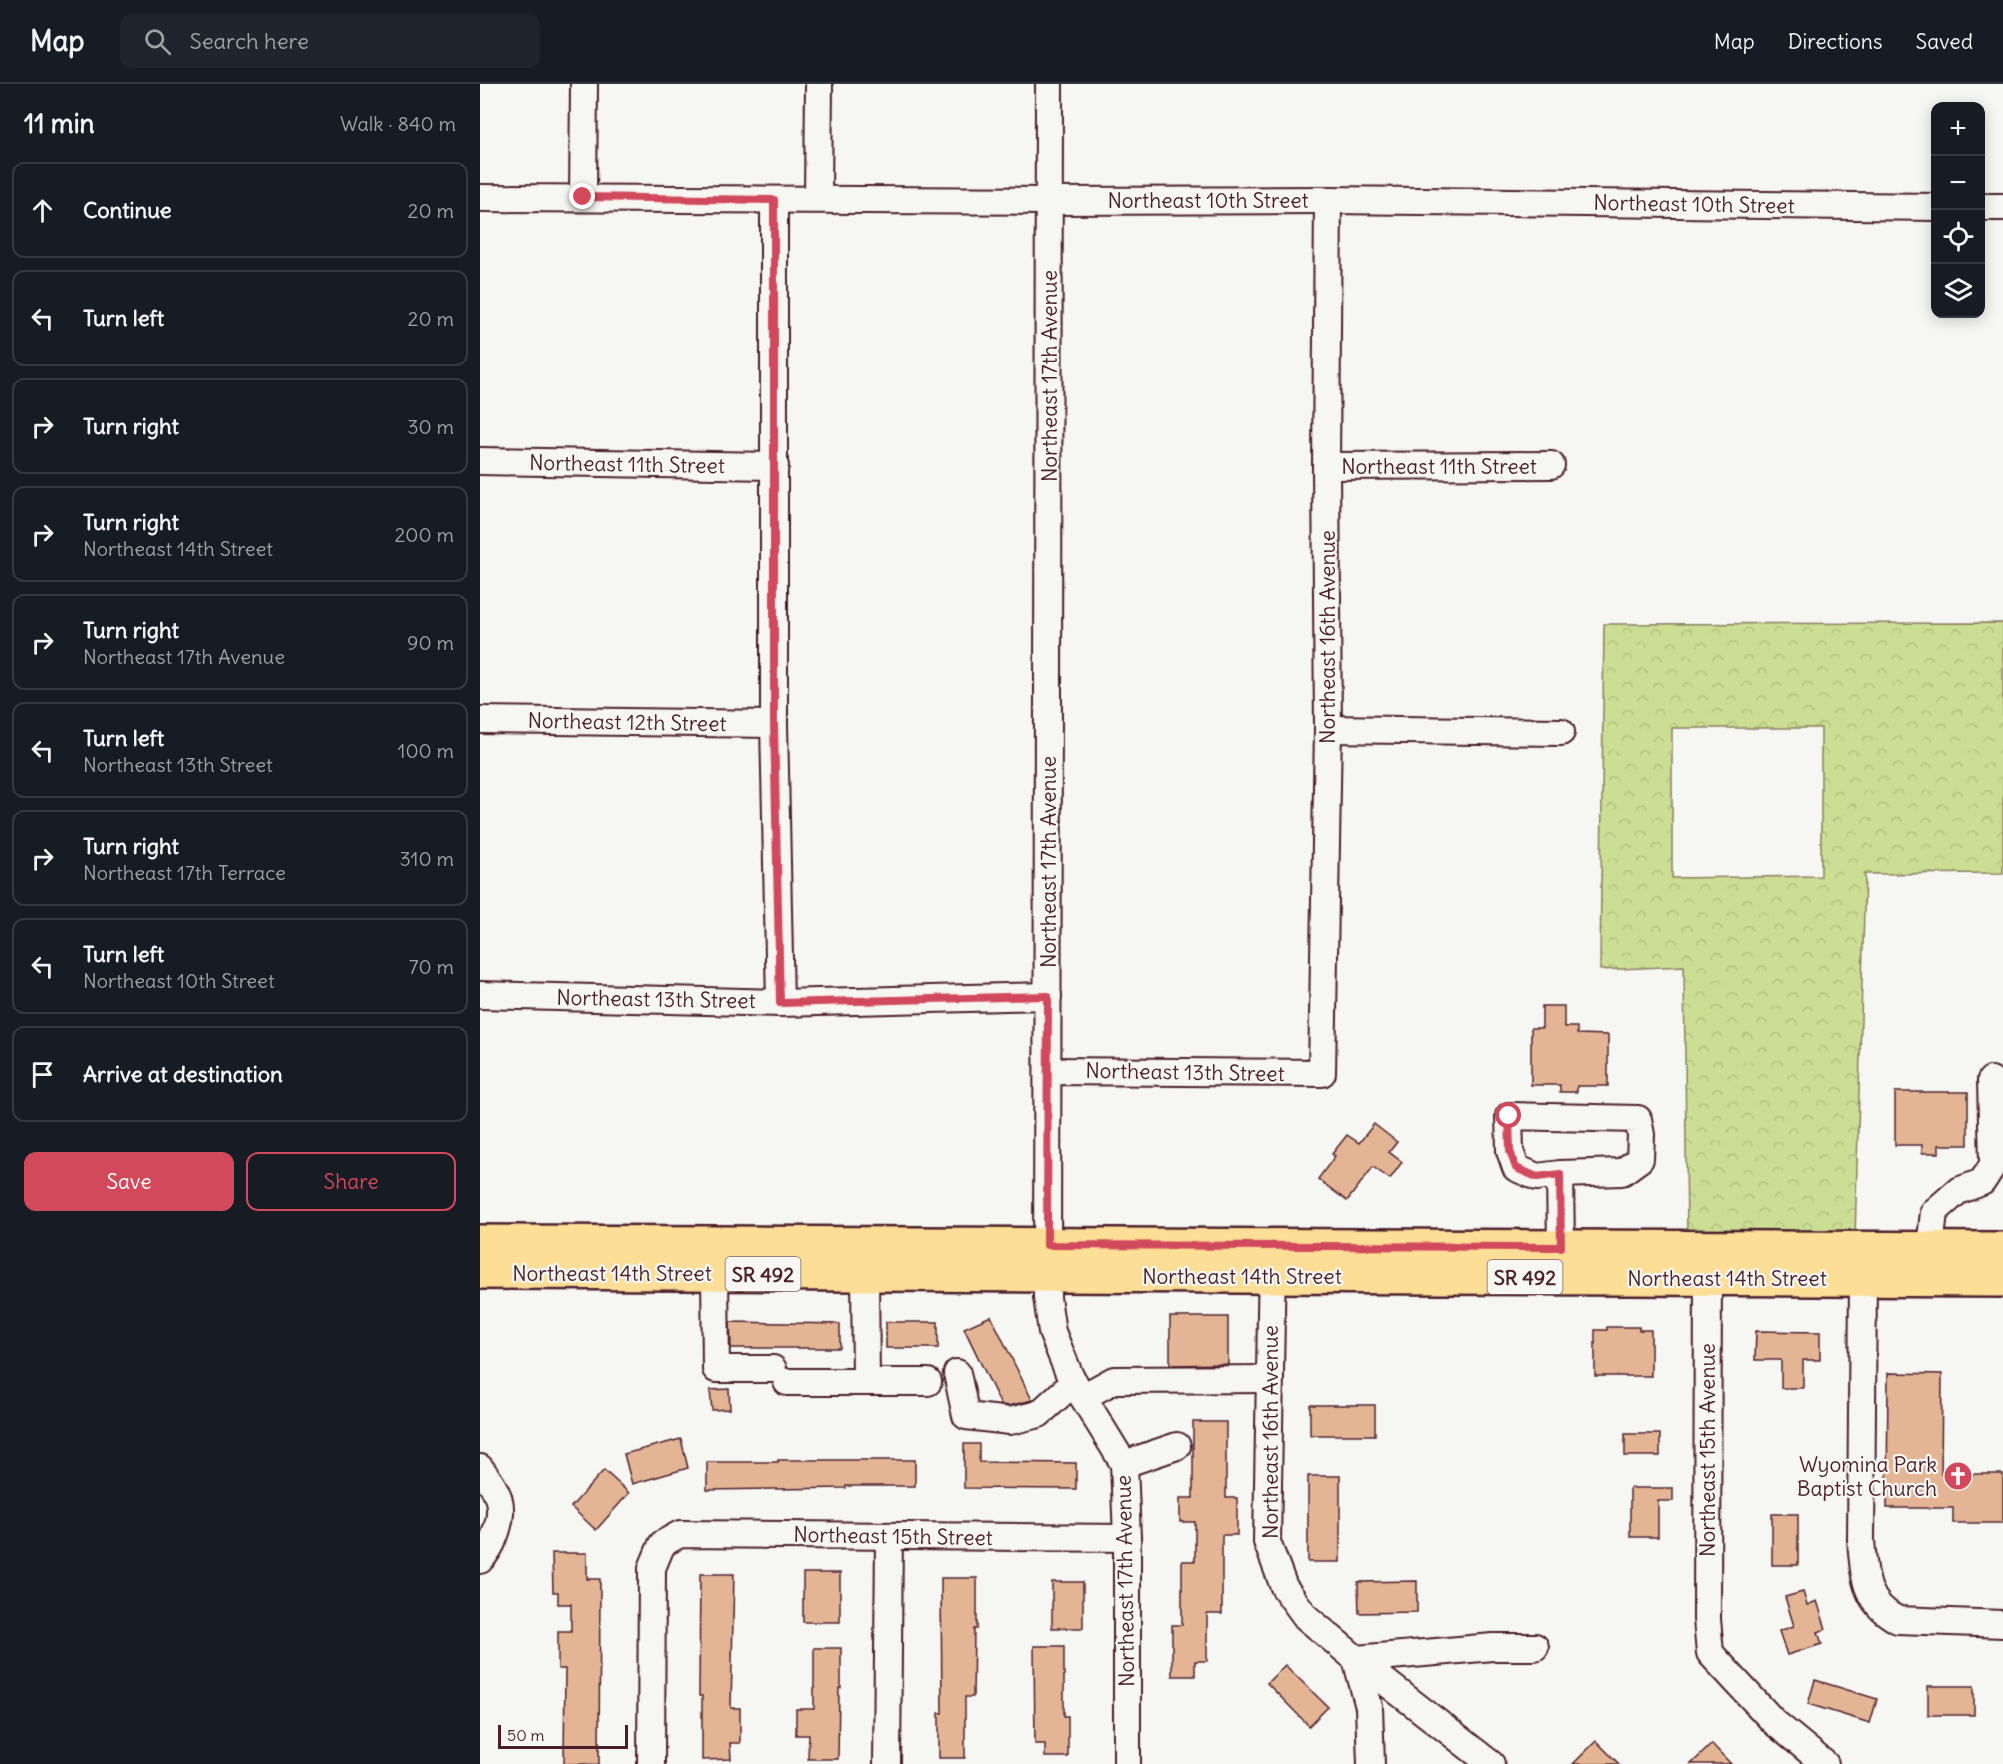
<!DOCTYPE html>
<meta charset="utf-8">
<style>
body{margin:0;font-family:Delius,sans-serif;background:#20242c;color:#f1f3f6}
.controls{position:absolute;right:18px;top:18px;display:grid;overflow:hidden;border-radius:12px;box-shadow:0 3px 15px #0003}
.controls button{width:54px;height:54px;display:grid;place-items:center;padding:0;border:0;border-bottom:2px solid #363941;background:#171b24;color:#f1f3f6;font:30px sans-serif}
.scale{position:absolute;left:18px;bottom:15px;width:130px;box-sizing:border-box;padding-left:6px;border:3px solid #4a1f2b;border-top:0;font-size:16px;line-height:21px;white-space:nowrap;color:#4a1f2b;-webkit-text-stroke:4px #f6f6f2;paint-order:stroke}
.stop{position:absolute;width:18px;height:18px;margin:-14px;border:4px solid #d1495b;border-radius:50%;background:#fff}
.stop.end{background:#d1495b;border-color:#fff;box-shadow:0 2px 6px #0008}
.list{margin:0;padding:0;list-style:none}
h2{display:flex;justify-content:space-between;align-items:center;height:78px;margin:0;padding:0 24px;font-size:26px}
h2 small{font-size:20px;font-weight:400;color:#9ea1a6}
.list li{display:grid;grid-template-columns:39px 1fr auto;gap:18px;align-items:center;box-sizing:border-box;height:96px;margin:0 12px 12px;padding:0 12px;border:2px solid #363941;border-radius:12px}
.list b{display:block;font-size:22px;white-space:nowrap}
.list p{margin:0;font-size:20px;white-space:nowrap;color:#9ea1a6}
.list em{font-size:20px;font-style:normal;color:#9ea1a6}
.actions{display:flex;gap:12px;padding:18px 24px}
.actions a{flex:1;padding:14px 0;border:2px solid #d1495b;border-radius:12px;text-align:center;font-size:21px;color:#d1495b}
.actions .main{background:#d1495b;color:#fff}
.icon{flex:none;width:33px;height:33px;fill:none;stroke:currentColor;stroke-width:2;stroke-linecap:round;stroke-linejoin:round}
.map{position:relative;flex:none;width:1523px;height:1680px;overflow:hidden}
header{display:flex;align-items:center;gap:36px;box-sizing:border-box;height:84px;padding:0 30px;background:#171b24;border-bottom:2px solid #363941}
header strong{font-size:28px}
nav{display:flex;gap:33px;margin-inline-start:auto;font-size:21px}
.search{width:420px;height:54px;background:#20242c;display:flex;align-items:center;gap:15px;box-sizing:border-box;padding:0 21px;border-radius:12px;color:#9ea1a6;font-size:22px}
main{display:flex}
aside{flex:1;background:#171b24}
.map>svg:first-child{display:block}
.forest{fill:url(#forest-crowns);stroke:#8b7e5f;stroke-width:1.5;fill-rule:evenodd}
.building{fill:#e4b595;stroke:#4a1f2b;stroke-width:1.5}
.lines{fill:none;stroke-linecap:round;stroke-linejoin:round}
.minor-casing{stroke:#4a1f2b;stroke-width:30}
.major-casing{stroke:#4a1f2b;stroke-width:38}
.minor{stroke:#f6f6f2;stroke-width:26}
.major{stroke:#fcde96;stroke-width:33}
.route{stroke:#d1495b;stroke-width:8}
.labels{text-anchor:middle;dominant-baseline:central;stroke-width:4.5;stroke-linejoin:round;paint-order:stroke}
.shield{fill:#f6f6f2;stroke:#7e6067;stroke-width:1.5}
.shield-label{font-size:20px;font-weight:bold;fill:#4a1f2b}
.street-label{font-size:21px;fill:#4a1f2b;stroke:#f6f6f2}
.poi-label{font-size:21px;fill:#4a1f2b;stroke:#f6f6f2;text-anchor:end}
</style>
<header>
<strong>Map</strong>
<div class="search"><svg class="icon" aria-label="search" viewBox="0 0 24 24"><circle cx="10" cy="10" r="6"/><path d="M15 15l6 6"/></svg>Search here</div>
<nav><a>Map</a><a>Directions</a><a>Saved</a></nav>
</header>
<main>
<aside>
<h2>11 min<small>Walk · 840 m</small></h2>
<ul class="list">
<li><svg class="icon" aria-label="ahead" viewBox="0 0 24 24"><path d="M12 20V5M6 11l6-6 6 6"/></svg><div><b>Continue</b></div><em>20 m</em></li>
<li><svg class="icon" aria-label="left" viewBox="0 0 24 24"><path d="M17 20v-9H6M10 6l-5 5 5 5"/></svg><div><b>Turn left</b></div><em>20 m</em></li>
<li><svg class="icon" aria-label="right" viewBox="0 0 24 24"><path d="M7 20v-9h11M14 6l5 5-5 5"/></svg><div><b>Turn right</b></div><em>30 m</em></li>
<li><svg class="icon" aria-label="right" viewBox="0 0 24 24"><path d="M7 20v-9h11M14 6l5 5-5 5"/></svg><div><b>Turn right</b><p>Northeast 14th Street</p></div><em>200 m</em></li>
<li><svg class="icon" aria-label="right" viewBox="0 0 24 24"><path d="M7 20v-9h11M14 6l5 5-5 5"/></svg><div><b>Turn right</b><p>Northeast 17th Avenue</p></div><em>90 m</em></li>
<li><svg class="icon" aria-label="left" viewBox="0 0 24 24"><path d="M17 20v-9H6M10 6l-5 5 5 5"/></svg><div><b>Turn left</b><p>Northeast 13th Street</p></div><em>100 m</em></li>
<li><svg class="icon" aria-label="right" viewBox="0 0 24 24"><path d="M7 20v-9h11M14 6l5 5-5 5"/></svg><div><b>Turn right</b><p>Northeast 17th Terrace</p></div><em>310 m</em></li>
<li><svg class="icon" aria-label="left" viewBox="0 0 24 24"><path d="M17 20v-9H6M10 6l-5 5 5 5"/></svg><div><b>Turn left</b><p>Northeast 10th Street</p></div><em>70 m</em></li>
<li><svg class="icon" aria-label="arrive" viewBox="0 0 24 24"><path d="M6 21V4h12l-3 4 3 4H6"/></svg><div><b>Arrive at destination</b></div></li>
</ul>
<div class="actions"><a class="main">Save</a><a>Share</a></div>
</aside>
<div class="map">
<svg width="1523" height="1680" viewBox="0 0 1523 1680">
<defs>
<pattern id="forest-crowns" width="20" height="18" patternUnits="userSpaceOnUse" patternTransform="scale(1.5)"><rect width="20" height="18" fill="#ccde93"/><path d="M2 6a3 3 0 1 1 6 0M12 15a3 3 0 1 1 6 0" fill="none" stroke="#b1be7f"/></pattern>
</defs>
<rect width="100%" height="100%" fill="#f6f6f2"/>
<filter id="ink" filterUnits="userSpaceOnUse"><feTurbulence type="fractalNoise" baseFrequency=".0167" numOctaves="2"/><feDisplacementMap in="SourceGraphic" scale="12" xChannelSelector="R" yChannelSelector="G"/><feConvolveMatrix kernelMatrix="1 2 1 2 8 2 1 2 1" color-interpolation-filters="sRGB"/></filter>
<g filter="url(#ink)">
<path class="forest" d="M1523 539V789L1385 790 1375 1154 1207 1153 1204 882 1120 886 1124 540ZM1192 644H1341V792L1192 794Z"/>
<g class="building">
<path d="M1062 922H1084V943H1097V950L1128 951V1002H1097V1008H1080V1001H1051V944H1062Z"/>
<path d="M1415 1008H1488V1061H1459V1069H1442V1061H1415Z"/>
<path d="M894 1040 917 1058 909 1068 922 1078 910 1095 893 1083 867 1117 838 1095 855 1072 852 1070 867 1051 879 1059Z"/>
<path d="M511 1232 552 1316 529 1322 521 1321 484 1244Z"/>
<path d="M690 1233H748V1280L690 1281Z"/>
<path d="M250 1238 360 1240V1264H251Z"/>
<rect x="406" y="1238" width="52" height="26"/>
<path d="M1127 1243H1159V1246H1171V1292H1115V1246H1127Z"/>
<path d="M1276 1247 1340 1248V1276H1323V1304H1301V1276H1275Z"/>
<path d="M1408 1289 1462 1290 1461 1390H1523V1439H1473V1424H1407Z"/>
<path d="M249 1305 250 1325 232 1326 230 1306Z"/>
<rect x="830" y="1321" width="65" height="30"/>
<path d="M713 1338H746V1414H757V1451H742V1530H727V1577H715V1592H692V1541H702V1477H715V1438H700V1414H713Z"/>
<rect x="1145" y="1350" width="35" height="22"/>
<path d="M201 1355 208 1384 152 1400 144 1370Z"/>
<path d="M484 1360H499V1378L596 1379V1405L484 1404Z"/>
<path d="M298 1376H435V1402H366V1404L227 1406V1378H298Z"/>
<path d="M124 1386 149 1409 116 1446 91 1423Z"/>
<rect x="828" y="1392" width="32" height="86"/>
<path d="M1150 1404H1193V1417H1178V1453H1150Z"/>
<rect x="1292" y="1430" width="26" height="51"/>
<path d="M72 1469H107V1495H120L119 1680H84L85 1585H78V1547H91V1520H78V1508H73Z"/>
<rect x="323" y="1489" width="37" height="49"/>
<path d="M220 1490H254L251 1624H260V1659H250L251 1675 222 1676V1612H219Z"/>
<path d="M461 1494H497V1545H494L493 1613H485V1674H459V1629H462Z"/>
<path d="M937 1497V1528L879 1529 878 1498Z"/>
<rect x="572" y="1498" width="31" height="46"/>
<path d="M1323 1508 1327 1521 1337 1517 1346 1545 1338 1548 1342 1560 1307 1571 1299 1547 1314 1542 1305 1513Z"/>
<path d="M554 1562H584V1632H588V1673H565V1660H555Z"/>
<path d="M334 1564H361V1604H359L358 1675H328L329 1651H316V1625H334Z"/>
<path d="M805 1581 848 1623 829 1642 787 1599Z"/>
<path d="M1335 1596 1397 1615 1390 1639 1328 1620Z"/>
<rect x="1448" y="1602" width="46" height="29"/>
<path d="M1116 1657 1139 1680H1093Z"/>
<path d="M1232 1660 1251 1680H1211Z"/>
</g>
<g class="lines">
<g class="minor-casing">
<g id="minor">
<path d="M569 0 567 1213 572 1248 590 1292 644 1380 647 1454V1680"/>
<path d="M103 113 104 0"/>
<path d="M0 114 569 117 848 116 1456 123"/>
<path d="M338 115 339 0"/>
<path d="M294 116V640L300 919"/>
<path d="M1500 123H1523"/>
<path d="M0 377 295 382"/>
<path d="M846 382 1071 381"/>
<path d="M0 636 294 640"/>
<path d="M848 645 1081 648"/>
<path d="M0 911 300 919 568 912"/>
<path d="M569 987 842 989 848 645 846 382 848 116"/>
<path d="M1080 1090 1142 1088 1160 1075 1161 1051 1158 1035 1029 1032 1030 1067 1036 1084 1057 1093 1080 1090 1081 1163"/>
<path d="M1450 1164 1454 1128 1478 1107 1502 1098 1513 1081 1511 996"/>
<path d="M792 1174 787 1458 804 1503 826 1533 876 1575 889 1623 891 1680"/>
<path d="M1228 1178 1227 1535 1230 1569 1294 1638 1345 1680"/>
<path d="M235 1190 236 1285H293"/>
<path d="M385 1190 386 1298H448"/>
<path d="M1383 1195 1381 1456C1384 1490 1384 1519 1418 1536L1523 1540"/>
<path d="M477 1289 486 1332 530 1337 559 1330 594 1298"/>
<path d="M307 1298H386"/>
<path d="M603 1313 634 1296 790 1295"/>
<path d="M644 1380 697 1362"/>
<path d="M0 1384C19 1408 26 1421 15 1451 12 1460 7 1469 0 1476"/>
<path d="M876 1575 1013 1563H1055"/>
<path d="M876 1575 1011 1680"/>
<path d="M171 1680 172 1484 182 1460 200 1450 647 1454"/>
<path d="M407 1680 409 1452"/>
</g>
</g>
<g class="major-casing">
<g id="major">
<path d="M0 1158 1523 1165"/>
<path d="M0 1188 1523 1196"/>
</g>
</g>
<use href="#minor" class="minor"/>
<use href="#major" class="major"/>
</g>
</g>
<g class="lines" filter="url(#ink)">
<path class="route" d="M103 113 294 116V640L300 919 568 912 567 1161 1081 1163 1080 1090 1057 1093 1036 1084 1030 1067 1029 1032"/>
</g>
<defs>
<g id="church-disc" transform="scale(1.5)"><circle r="9.5" fill="#d1495b" stroke="#f6f6f2"/><path d="M-1.2-6h2.4v3.5h3.3v2.4h-3.3V6h-2.4V-.1h-3.3v-2.4h3.3Z" fill="#fff"/></g>
</defs>
<g fill-rule="evenodd">
<use href="#church-disc" x="1478" y="1392"/>
</g>
<g class="labels">
<g class="shield">
<rect x="245.5" y="1173" width="75" height="34" rx="4.5"/>
<rect x="1007.5" y="1176" width="75" height="34" rx="4.5"/>
</g>
<g class="shield-label">
<text x="283" y="1190">SR 492</text>
<text x="1045" y="1193">SR 492</text>
</g>
<g class="street-label">
<text x="728" y="116">Northeast 10th Street</text>
<text transform="translate(1214 120) rotate(1)">Northeast 10th Street</text>
<text transform="translate(569 292) rotate(-90)">Northeast 17th Avenue</text>
<text transform="translate(147 380) rotate(1)">Northeast 11th Street</text>
<text x="959" y="382">Northeast 11th Street</text>
<text transform="translate(847 553) rotate(-90)">Northeast 16th Avenue</text>
<text transform="translate(147 638) rotate(1)">Northeast 12th Street</text>
<text transform="translate(568 778) rotate(-90)">Northeast 17th Avenue</text>
<text transform="translate(176 915) rotate(1)">Northeast 13th Street</text>
<text transform="translate(705 988) rotate(1)">Northeast 13th Street</text>
<text x="132" y="1189">Northeast 14th Street</text>
<text x="762" y="1192">Northeast 14th Street</text>
<text x="1247" y="1194">Northeast 14th Street</text>
<text transform="translate(790 1348) rotate(-90)">Northeast 16th Avenue</text>
<text transform="translate(1227 1366) rotate(-90)">Northeast 15th Avenue</text>
<text transform="translate(413 1452) rotate(1)">Northeast 15th Street</text>
<text transform="translate(645 1497) rotate(-91)">Northeast 17th Avenue</text>
</g>
<g class="poi-label">
<text x="1457" y="1380">Wyomina Park<tspan x="1457" dy="24">Baptist Church</tspan></text>
</g>
</g>
</svg>
<div class="controls">
<button>+</button>
<button>−</button>
<button><svg class="icon" aria-label="locate" viewBox="0 0 24 24"><circle cx="12" cy="12" r="6"/><path d="M12 2v4M12 18v4M2 12h4M18 12h4"/></svg></button>
<button><svg class="icon" aria-label="layers" viewBox="0 0 24 24"><path d="M12 4l9 5-9 5-9-5zM3 14l9 5 9-5"/></svg></button>
</div>
<div class="scale">50 m</div>
<div class="stop" style="left:1029px;top:1032px"></div>
<div class="stop end" style="left:103px;top:113px"></div>
</div>
</main>
